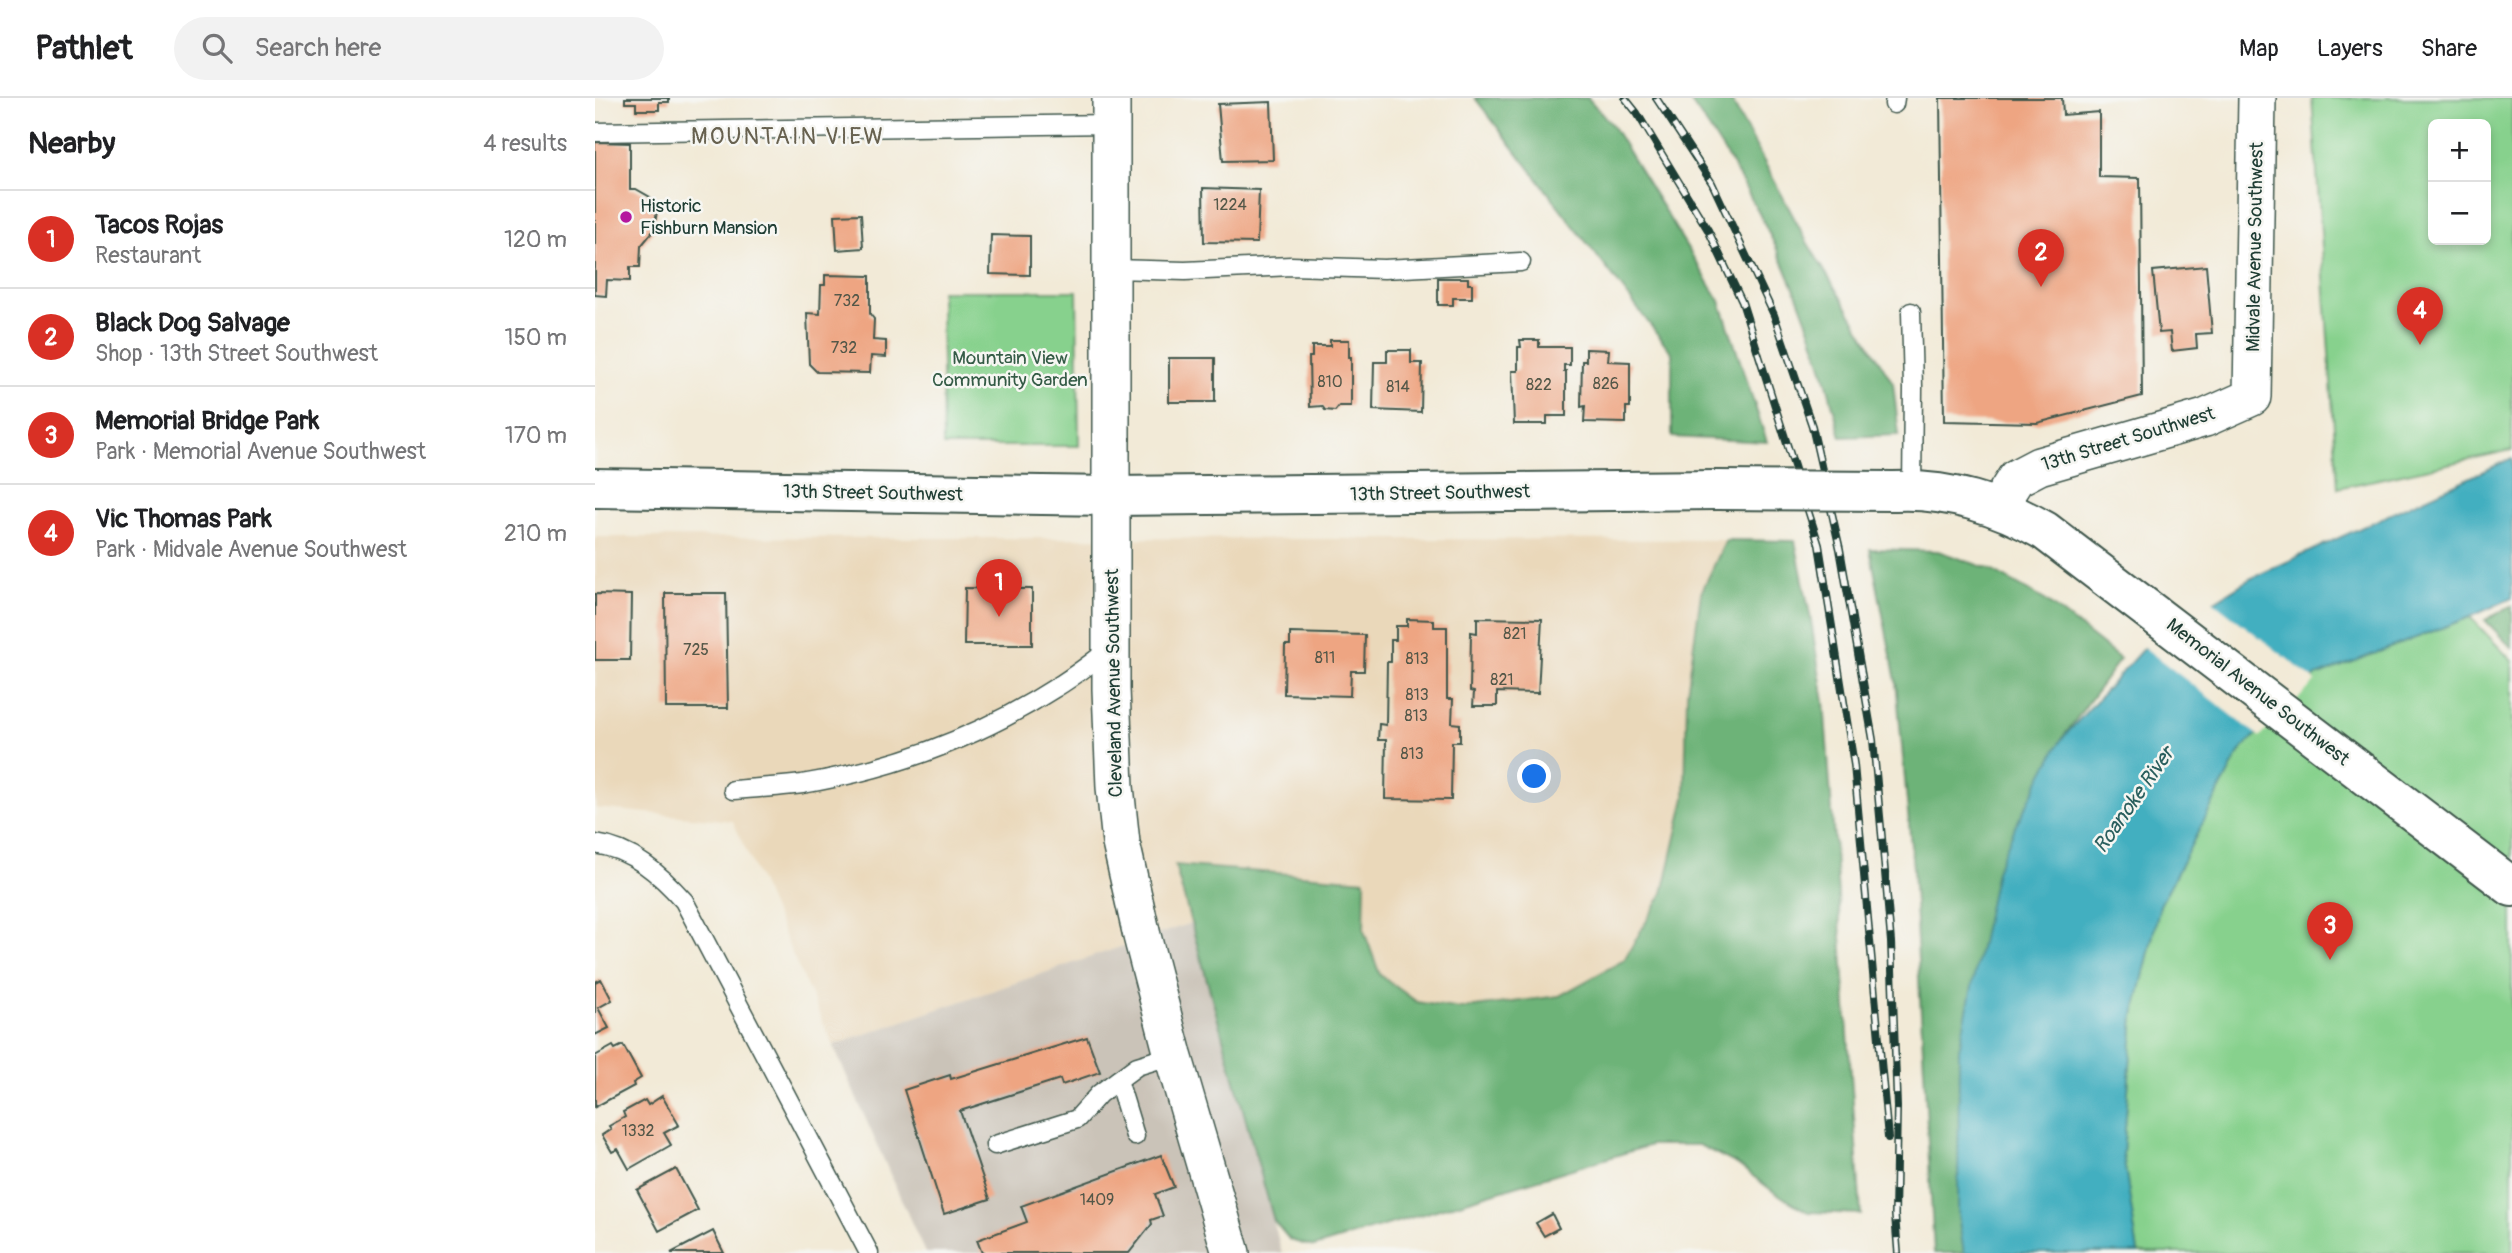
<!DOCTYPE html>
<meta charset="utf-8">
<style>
body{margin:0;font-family:Pangolin,sans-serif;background:#f2f2f2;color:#202124}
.controls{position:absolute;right:21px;top:21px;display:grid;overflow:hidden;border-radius:10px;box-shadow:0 4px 10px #0003}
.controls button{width:63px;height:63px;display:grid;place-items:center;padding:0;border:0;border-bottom:2px solid #e0e0e0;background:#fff;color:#202124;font:35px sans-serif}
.you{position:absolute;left:940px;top:679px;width:24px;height:24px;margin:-18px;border:5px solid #fff;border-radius:50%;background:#1a73e8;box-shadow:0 0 0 10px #1a73e833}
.badge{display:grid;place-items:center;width:46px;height:46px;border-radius:50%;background:#d93025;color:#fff;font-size:23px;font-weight:700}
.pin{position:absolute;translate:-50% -58px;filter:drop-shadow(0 2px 4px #0008)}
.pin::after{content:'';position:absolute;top:37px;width:24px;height:21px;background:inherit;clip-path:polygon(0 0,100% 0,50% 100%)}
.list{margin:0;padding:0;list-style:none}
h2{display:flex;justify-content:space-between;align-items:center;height:91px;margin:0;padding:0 28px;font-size:30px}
h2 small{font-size:23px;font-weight:400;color:#757577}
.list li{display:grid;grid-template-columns:46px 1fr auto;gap:21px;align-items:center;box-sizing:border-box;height:98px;padding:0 28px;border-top:2px solid #e0e0e0}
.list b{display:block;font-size:26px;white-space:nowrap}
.list p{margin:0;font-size:23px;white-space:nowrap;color:#757577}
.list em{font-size:23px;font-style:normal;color:#757577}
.icon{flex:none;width:38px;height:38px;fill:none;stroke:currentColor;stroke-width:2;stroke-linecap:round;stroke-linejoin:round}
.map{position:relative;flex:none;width:1917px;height:1155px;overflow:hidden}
header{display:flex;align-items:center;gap:42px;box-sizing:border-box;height:98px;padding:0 35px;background:#fff;border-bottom:2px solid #e0e0e0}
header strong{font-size:33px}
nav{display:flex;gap:38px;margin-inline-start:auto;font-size:24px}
.search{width:490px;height:63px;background:#f2f2f2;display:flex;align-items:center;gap:18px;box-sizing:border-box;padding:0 24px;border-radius:38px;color:#757577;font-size:26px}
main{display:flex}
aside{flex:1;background:#fff}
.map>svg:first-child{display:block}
.built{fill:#ead8ba}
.industrial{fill:#cac3b8}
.green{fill:#87d18d;stroke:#538760;stroke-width:2;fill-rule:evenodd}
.forest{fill:#6db378;stroke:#467856;stroke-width:2}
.water{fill:#42afc0;stroke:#30767a;stroke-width:2}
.pier{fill:#f2ead7}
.building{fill:#eea582}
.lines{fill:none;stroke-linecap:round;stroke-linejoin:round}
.lane-casing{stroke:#3f574c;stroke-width:21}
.street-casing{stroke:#3f574c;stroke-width:40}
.primary-casing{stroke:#3f574c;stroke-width:42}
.lane{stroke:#fff;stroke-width:18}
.street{stroke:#fff;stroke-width:37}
.primary{stroke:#fff;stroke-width:38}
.rail-casing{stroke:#1f3d34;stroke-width:8}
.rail{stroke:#f6f6f2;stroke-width:5;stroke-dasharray:16;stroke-linecap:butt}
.primary-bridge-casing{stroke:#3f574c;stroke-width:42;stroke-linecap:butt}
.primary-bridge{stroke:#fff;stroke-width:38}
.poi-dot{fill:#b5179e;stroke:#f6f6f2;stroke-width:2.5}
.labels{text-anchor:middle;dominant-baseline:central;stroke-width:5;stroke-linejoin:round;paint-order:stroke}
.number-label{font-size:16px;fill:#535748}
.poi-label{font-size:19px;fill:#1f3d34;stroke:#f6f6f2;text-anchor:start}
.street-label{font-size:19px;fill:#1f3d34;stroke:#f6f6f2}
.park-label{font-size:19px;fill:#345b46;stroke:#f6f6f2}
.water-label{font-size:21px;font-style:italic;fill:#2a5f5e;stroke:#f6f6f2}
.quarter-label{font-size:23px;letter-spacing:2px;fill:#67614f;stroke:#f6f6f2}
</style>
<header>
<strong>Pathlet</strong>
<div class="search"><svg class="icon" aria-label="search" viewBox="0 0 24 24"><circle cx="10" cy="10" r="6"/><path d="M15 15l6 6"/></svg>Search here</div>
<nav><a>Map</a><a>Layers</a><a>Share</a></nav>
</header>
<main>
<aside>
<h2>Nearby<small>4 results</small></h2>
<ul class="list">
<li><span class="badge">1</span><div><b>Tacos Rojas</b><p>Restaurant</p></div><em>120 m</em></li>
<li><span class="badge">2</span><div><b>Black Dog Salvage</b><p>Shop · 13th Street Southwest</p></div><em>150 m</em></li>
<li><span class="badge">3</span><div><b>Memorial Bridge Park</b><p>Park · Memorial Avenue Southwest</p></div><em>170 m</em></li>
<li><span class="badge">4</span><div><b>Vic Thomas Park</b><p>Park · Midvale Avenue Southwest</p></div><em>210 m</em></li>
</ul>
</aside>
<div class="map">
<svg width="1917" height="1155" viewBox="0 0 1917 1155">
<rect width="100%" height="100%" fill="#f6f6f2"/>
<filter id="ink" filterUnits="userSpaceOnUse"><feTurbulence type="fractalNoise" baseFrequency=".0143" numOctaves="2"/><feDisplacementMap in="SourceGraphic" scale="14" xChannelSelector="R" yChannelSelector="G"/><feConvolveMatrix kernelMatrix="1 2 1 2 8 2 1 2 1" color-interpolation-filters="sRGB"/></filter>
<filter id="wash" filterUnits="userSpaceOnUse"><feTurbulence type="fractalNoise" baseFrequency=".00686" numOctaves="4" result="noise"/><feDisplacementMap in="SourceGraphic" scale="28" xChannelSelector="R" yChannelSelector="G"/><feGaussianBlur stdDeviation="1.57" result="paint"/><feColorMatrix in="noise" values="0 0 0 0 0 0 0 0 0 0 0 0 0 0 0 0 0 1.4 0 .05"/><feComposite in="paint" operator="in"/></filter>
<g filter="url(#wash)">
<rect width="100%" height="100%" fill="#f2ead7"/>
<path class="built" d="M0 439 1131 442 1106 495 1092 595 1090 700 1068 795 1029 862 964 898 865 911 822 904 785 878 769 833 581 767 596 825 238 947 138 723 0 710Z"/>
<path class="industrial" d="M596 825 687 1155H330L238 947Z"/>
<g class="green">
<path d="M1717 0H1917V352L1743 390ZM1891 26V142H1838V26Z"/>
<path d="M346 193H482L484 348H348Z"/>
<path d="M1875 519 1917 563V1155H1543L1528 1056 1539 917 1565 807 1645 653 1721 578Z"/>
</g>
<g class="forest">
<path d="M880 0H993L1017 27 1125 203 1172 344 1077 339V255Z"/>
<path d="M1093 0H1135L1212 144 1298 285 1304 337 1246 339C1239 313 1233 287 1225 262 1198 173 1148 75 1093 0Z"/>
<path d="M1131 442 1200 443 1215 517 1229 603 1266 1116 1213 1114 1179 1094 1142 1066 1104 1047H1056L719 1149 695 1142 679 1123 580 767 770 782 769 833 785 877 822 904 865 911 964 898 1029 862 1068 795 1090 700 1092 595 1106 495Z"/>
<path d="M1275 451 1343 453 1394 471 1450 502 1525 561 1466 642 1363 1116 1369 1155H1339L1318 770 1301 583Z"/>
<path d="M1917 508V550L1890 522Z"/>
</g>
<path class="water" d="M1917 360V500L1875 519 1721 578 1645 653 1565 807 1539 917 1528 1056 1543 1155H1369L1363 1117 1364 951 1401 773 1421 727 1466 642 1554 544 1655 481Z"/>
<path class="pier" d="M1616 502 1721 583 1665 639 1546 547 1552 541Z"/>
<g id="blocks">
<g class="building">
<path d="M30 0H74V4H64V12H41V5H30Z"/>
<path d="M1345 0H1467L1468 17 1504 14V79L1545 80 1547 298 1442 325 1349 323Z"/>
<path d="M676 4 678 62 628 63 623 6Z"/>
<path d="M0 44 35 45V91H41L55 99 62 113 59 132 46 148 45 169H35V183L12 182 11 198 0 197Z"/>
<path d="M608 90 664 92 662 145 609 144Z"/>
<path d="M266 116 268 150 242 152 240 117Z"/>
<path d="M396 137 435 138V177L395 176Z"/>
<path d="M1611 168 1617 235 1601 236 1602 250 1577 253 1575 234 1564 235 1558 173Z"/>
<path d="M230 177 275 178V216L279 221 278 242 291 243V259L276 258 275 275 222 274 214 266 212 215 225 216 226 187H230Z"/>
<path d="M843 180H873V186H877V200H858V207H843Z"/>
<path d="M735 242H754V259H756V308H744L740 313 730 312 727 308 715 309 714 259H717V248H735Z"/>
<path d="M925 242H944V249H975V267H969V273H971V318H952V326H919L917 273H923V249H926Z"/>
<path d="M991 251 1014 252 1013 263 1035 264V309H1031V325L989 324 990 308 986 309 987 263H991Z"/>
<path d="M792 252H816V265H827L826 314 778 312 779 264H792Z"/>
<rect x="574" y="260" width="46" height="44"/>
<path d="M370 490 437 491V547H369Z"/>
<path d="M70 495H131L133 610H71Z"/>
<path d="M0 496 36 497 35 562H0Z"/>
<path d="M882 520 947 521 943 595 902 594V608H878L879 594 875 593 876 534 882 535Z"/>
<path d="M812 521 839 522V529H852V601H858L857 625 865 626V644H857L856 702 790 701 791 642H783L784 626 791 627 792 564H796V542H801V528H812Z"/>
<path d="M695 535 770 537 769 573H756L755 598 689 596 690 547H695Z"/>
<path d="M6 881 17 902 3 910 14 930 0 937V884Z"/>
<path d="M492 939 505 974 467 987 465 981 365 1013 395 1101 349 1116 309 992 355 977 356 981Z"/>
<path d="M28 947 46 980 38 985 39 988 0 1009V958L18 948 20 951Z"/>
<path d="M67 998 84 1027 69 1035 76 1047 34 1071 23 1051 17 1054 7 1037 16 1031 14 1028 30 1019 28 1014 50 1002 53 1007Z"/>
<path d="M566 1057 579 1089 560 1096 568 1118 556 1122 557 1126 534 1155H387L382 1142 432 1124 426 1108Z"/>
<path d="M81 1071 103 1112 64 1133 42 1092Z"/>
<path d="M957 1116 964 1130 949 1138 941 1125Z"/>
<path d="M118 1133 129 1155H76Z"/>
</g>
</g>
</g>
<g filter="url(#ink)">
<use href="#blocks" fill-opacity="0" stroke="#3f574c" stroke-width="2"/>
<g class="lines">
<g class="lane-casing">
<g id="lane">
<path d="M1299 6 1300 0"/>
<path d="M0 34 516 26"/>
<path d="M518 171 590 173 696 168 789 171 926 164"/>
<path d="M1316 214 1318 289 1317 392"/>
<path d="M138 692C161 690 185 689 207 686 297 671 384 639 460 590 480 578 498 563 517 550"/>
<path d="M0 746C37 751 65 776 89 803L274 1155"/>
<path d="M523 982 540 1038"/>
<path d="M400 1047 482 1021 504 996 542 968 578 957"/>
</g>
</g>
<g class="street-casing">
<g id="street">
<path d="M516 0V591L520 689 526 745 547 838 578 957 636 1155"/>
<path d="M1402 410 1421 380 1444 368 1610 320 1657 299 1662 0"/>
</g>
</g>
<g class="primary-casing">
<g id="primary">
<path d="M0 390 517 398 1122 392"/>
<path d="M1299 393C1351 390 1405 407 1450 433L1917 789"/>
</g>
</g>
<use href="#lane" class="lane"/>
<use href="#street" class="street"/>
<use href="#primary" class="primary"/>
<g class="rail-casing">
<g id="rail">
<path d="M1030 0 1042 15 1113 132 1147 204 1224 447 1259 667 1293 1040"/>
<path d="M1061 0 1117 85 1179 217 1217 328 1245 451 1278 642 1288 751 1296 844 1302 1009 1300 1117 1303 1155"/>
</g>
</g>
<use href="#rail" class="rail"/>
<g class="primary-bridge-casing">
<path id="primary-bridge" d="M1122 392 1299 393"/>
</g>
<use href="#primary-bridge" class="primary-bridge"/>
</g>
</g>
<circle class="poi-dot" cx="31" cy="119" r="7"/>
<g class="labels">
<g class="number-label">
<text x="635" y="107">1224</text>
<text x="252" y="203">732</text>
<text x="249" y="250">732</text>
<text x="735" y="284">810</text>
<text x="1011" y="286">826</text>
<text x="944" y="287">822</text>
<text x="803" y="289">814</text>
<text x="920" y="536">821</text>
<text x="101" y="552">725</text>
<text x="730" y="560">811</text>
<text x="822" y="561">813</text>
<text x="907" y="582">821</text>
<text x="822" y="597">813</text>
<text x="821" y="618">813</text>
<text x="817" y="656">813</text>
<text x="43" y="1033">1332</text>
<text x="502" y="1102">1409</text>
</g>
<g class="poi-label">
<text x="45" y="108">Historic<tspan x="45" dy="22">Fishburn Mansion</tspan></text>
</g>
<g class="street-label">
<text transform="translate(1660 149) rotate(-89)">Midvale Avenue Southwest</text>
<text transform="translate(1533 341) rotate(-17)">13th Street Southwest</text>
<text transform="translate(278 395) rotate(1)">13th Street Southwest</text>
<text transform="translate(845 395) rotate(-1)">13th Street Southwest</text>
<text transform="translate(519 585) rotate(-91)">Cleveland Avenue Southwest</text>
<text transform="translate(1663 594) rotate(38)">Memorial Avenue Southwest</text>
</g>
<g class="park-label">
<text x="415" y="260">Mountain View<tspan x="415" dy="22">Community Garden</tspan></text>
</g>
<g class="water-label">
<text transform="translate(1539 702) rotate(-55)">Roanoke River</text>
</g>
<g class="quarter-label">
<text x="193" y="38">MOUNTAIN VIEW</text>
</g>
</g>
</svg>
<div class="controls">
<button>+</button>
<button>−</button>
</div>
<div class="you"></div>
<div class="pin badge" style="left:404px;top:519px">1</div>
<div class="pin badge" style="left:1446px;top:189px">2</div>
<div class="pin badge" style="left:1735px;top:862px">3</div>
<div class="pin badge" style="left:1825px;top:247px">4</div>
</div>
</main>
